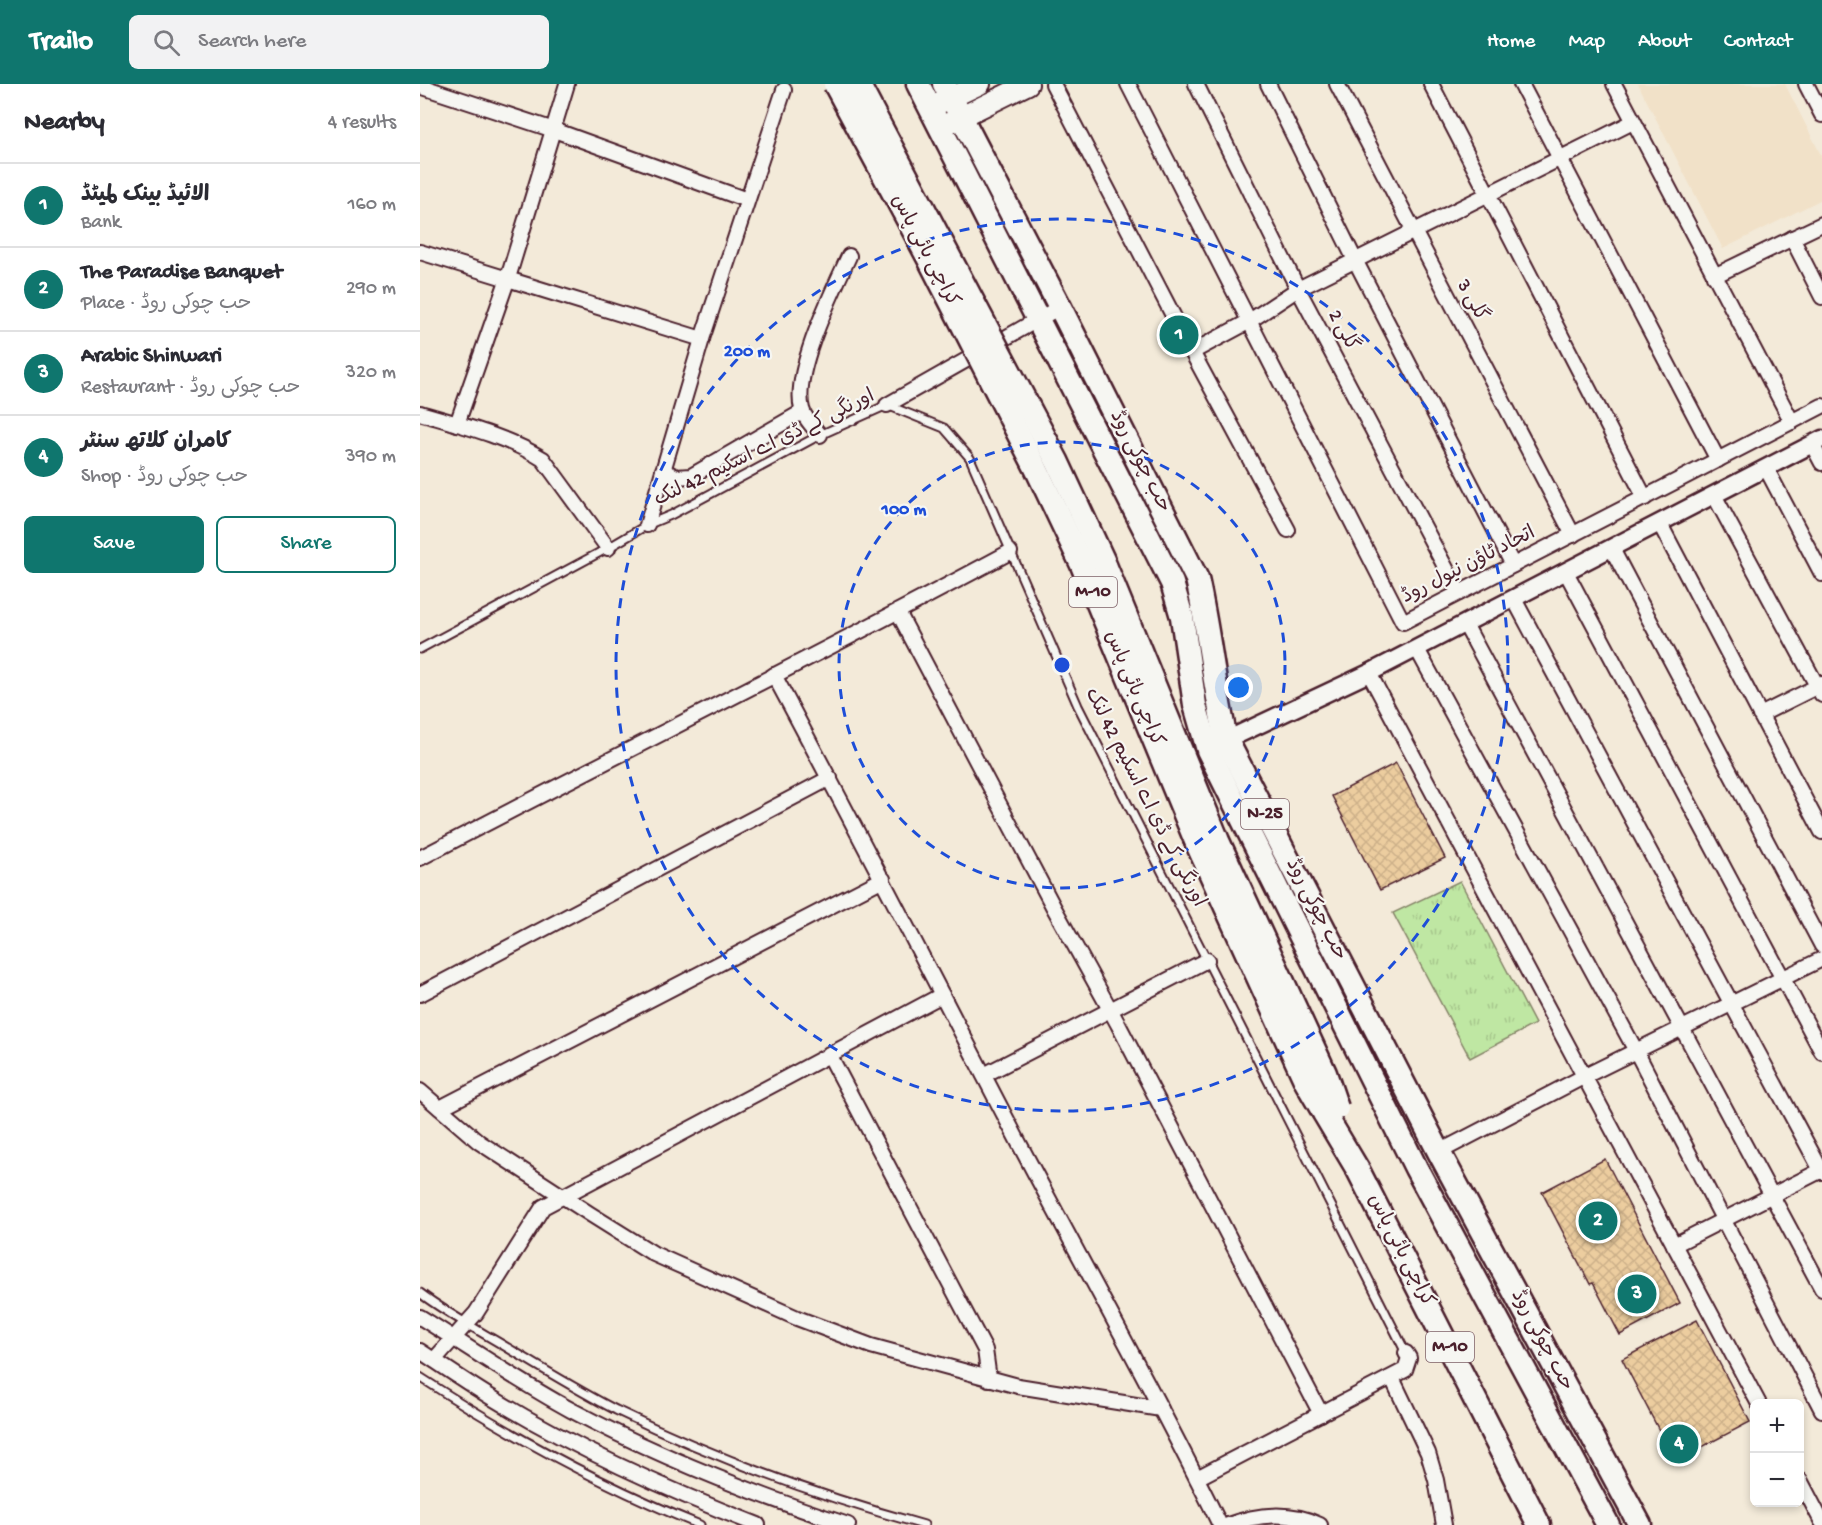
<!DOCTYPE html>
<meta charset="utf-8">
<style>
body{margin:0;font-family:"Gochi Hand","Playpen Sans Arabic",sans-serif;background:#f2f2f3;color:#2b2b33}
.controls{position:absolute;right:18px;bottom:18px;display:grid;overflow:hidden;border-radius:9px;box-shadow:0 3px 9px #0003}
.controls button{width:54px;height:54px;display:grid;place-items:center;padding:0;border:0;border-bottom:2px solid #e1e1e2;background:#fff;color:#2b2b33;font:30px sans-serif}
.you{position:absolute;left:819px;top:604px;width:21px;height:21px;margin:-15px;border:4px solid #fff;border-radius:50%;background:#1a73e8;box-shadow:0 0 0 9px #1a73e833}
.badge{display:grid;place-items:center;width:39px;height:39px;border-radius:50%;background:#0f766e;color:#fff;font-size:20px;font-weight:700}
.pin{position:absolute;translate:-50% -50%;border:3px solid #fff;box-shadow:0 2px 6px #0006}
.list{margin:0;padding:0;list-style:none}
h2{display:flex;justify-content:space-between;align-items:center;height:78px;margin:0;padding:0 24px;font-size:26px}
h2 small{font-size:20px;font-weight:400;color:#7c7c81}
.list li{display:grid;grid-template-columns:39px 1fr auto;gap:18px;align-items:center;box-sizing:border-box;height:84px;padding:0 24px;border-top:2px solid #e1e1e2}
.list b{display:block;font-size:22px;white-space:nowrap}
.list p{margin:0;font-size:20px;white-space:nowrap;color:#7c7c81}
.list em{font-size:20px;font-style:normal;color:#7c7c81}
.actions{display:flex;gap:12px;padding:18px 24px}
.actions a{flex:1;padding:14px 0;border:2px solid #0f766e;border-radius:9px;text-align:center;font-size:21px;color:#0f766e}
.actions .main{background:#0f766e;color:#fff}
.icon{flex:none;width:33px;height:33px;fill:none;stroke:currentColor;stroke-width:2;stroke-linecap:round;stroke-linejoin:round}
.map{position:relative;flex:none;width:1402px;height:1441px;overflow:hidden}
header{display:flex;align-items:center;gap:36px;box-sizing:border-box;height:84px;padding:0 30px;background:#0f766e;color:#fff}
header strong{font-size:28px}
nav{display:flex;gap:33px;margin-inline-start:auto;font-size:21px}
.search{width:420px;height:54px;background:#f2f2f3;display:flex;align-items:center;gap:15px;box-sizing:border-box;padding:0 21px;border-radius:9px;color:#7c7c81;font-size:22px}
main{display:flex}
aside{flex:1;background:#fff}
.map>svg:first-child{display:block}
.built{fill:#f1e1c8}
.grass{fill:url(#grass-tufts);stroke:#848367;stroke-width:1.5}
.building{fill:url(#building-cross-hatch);stroke:#4a1f2b;stroke-width:1.5}
.lines{fill:none;stroke-linecap:round;stroke-linejoin:round}
.service-casing{stroke:#4a1f2b;stroke-width:11}
.minor-casing{stroke:#4a1f2b;stroke-width:18}
.tertiary-casing{stroke:#4a1f2b;stroke-width:21}
.secondary-casing{stroke:#4a1f2b;stroke-width:24}
.trunk-casing{stroke:#4a1f2b;stroke-width:27}
.service{stroke:#f6f6f2;stroke-width:7}
.minor{stroke:#f6f6f2;stroke-width:14}
.tertiary{stroke:#f6f6f2;stroke-width:16}
.secondary{stroke:#f6f6f2;stroke-width:20}
.trunk{stroke:#f6f6f2;stroke-width:22}
.trunk-bridge-casing{stroke:#4a1f2b;stroke-width:27;stroke-linecap:butt}
.trunk-bridge{stroke:#f6f6f2;stroke-width:22}
.ring{fill:none;stroke:#1d4ed8;stroke-width:3;stroke-dasharray:10 8}
.labels{text-anchor:middle;dominant-baseline:central;stroke-width:4.5;stroke-linejoin:round;paint-order:stroke}
.shield{fill:#f6f6f2;stroke:#7e6067;stroke-width:1.5}
.shield-label{font-size:18px;font-weight:bold;fill:#4a1f2b}
.street-label{font-size:20px;fill:#4a1f2b;stroke:#f6f6f2}
.centre{fill:#1d4ed8;stroke:#f6f6f2;stroke-width:3}
.ring-label{font-size:18px;text-anchor:middle;font-weight:bold;fill:#1d4ed8;stroke:#f6f6f2;stroke-width:4.5;stroke-linejoin:round;paint-order:stroke}
</style>
<header>
<strong>Trailo</strong>
<div class="search"><svg class="icon" aria-label="search" viewBox="0 0 24 24"><circle cx="10" cy="10" r="6"/><path d="M15 15l6 6"/></svg>Search here</div>
<nav><a>Home</a><a>Map</a><a>About</a><a>Contact</a></nav>
</header>
<main>
<aside>
<h2>Nearby<small>4 results</small></h2>
<ul class="list">
<li><span class="badge">1</span><div><b>الائیڈ بینک لمیٹڈ</b><p>Bank</p></div><em>160 m</em></li>
<li><span class="badge">2</span><div><b>The Paradise Banquet</b><p>Place · حب چوکی روڈ</p></div><em>290 m</em></li>
<li><span class="badge">3</span><div><b>Arabic Shinwari</b><p>Restaurant · حب چوکی روڈ</p></div><em>320 m</em></li>
<li><span class="badge">4</span><div><b>کامران کلاتھ سنٹر</b><p>Shop · حب چوکی روڈ</p></div><em>390 m</em></li>
</ul>
<div class="actions"><a class="main">Save</a><a>Share</a></div>
</aside>
<div class="map">
<svg width="1402" height="1441" viewBox="0 0 1402 1441">
<defs>
<pattern id="grass-tufts" width="24" height="20" patternUnits="userSpaceOnUse" patternTransform="scale(1.5)"><rect width="24" height="20" fill="#bfe7a3"/><path d="M3 7l-1-3M5 7V3M7 7l1-3M15 17l-1-3M17 17v-4M19 17l1-3" fill="none" stroke="#a6c68c"/></pattern>
<pattern id="building-cross-hatch" width="8" height="8" patternUnits="userSpaceOnUse" patternTransform="scale(1.5)"><rect width="8" height="8" fill="#eccd9f"/><path d="M0 0l8 8M0 8l8-8" fill="none" stroke="#ccb089"/></pattern>
</defs>
<rect width="100%" height="100%" fill="#f3ead9"/>
<filter id="ink" filterUnits="userSpaceOnUse"><feTurbulence type="fractalNoise" baseFrequency=".0167" numOctaves="2"/><feDisplacementMap in="SourceGraphic" scale="12" xChannelSelector="R" yChannelSelector="G"/><feConvolveMatrix kernelMatrix="1 2 1 2 8 2 1 2 1" color-interpolation-filters="sRGB"/></filter>
<g filter="url(#ink)">
<path class="built" d="M1218 0H1365L1402 73V115L1303 165Z"/>
<path class="grass" d="M1040 797 1115 940 1050 974 973 829Z"/>
<g class="building">
<path d="M976 679 1025 774 960 806 912 712Z"/>
<path d="M1185 1075 1260 1219 1200 1251 1173 1199 1170 1200 1122 1108Z"/>
<path d="M1277 1236 1330 1338 1255 1377 1202 1275Z"/>
</g>
<g class="lines">
<g class="service-casing">
<g id="service">
<path d="M0 565 188 464 227 441 251 431 400 351 467 321 524 344 550 374 658 622 986 1269"/>
<path d="M0 1209C29 1231 62 1248 93 1267 127 1287 161 1308 196 1326 295 1374 398 1412 504 1441"/>
<path d="M0 1293C89 1351 181 1401 280 1441"/>
</g>
</g>
<g class="minor-casing">
<g id="minor">
<path d="M633 0 772 268 868 446"/>
<path d="M708 0 983 538 1402 322"/>
<path d="M776 0 878 205 1039 509"/>
<path d="M848 0 935 176 1093 481"/>
<path d="M917 0 1153 451"/>
<path d="M1011 0 1225 414"/>
<path d="M1101 0 1298 376"/>
<path d="M1194 0 1372 338"/>
<path d="M1386 0 1402 31"/>
<path d="M0 2 134 46 327 116"/>
<path d="M1372 154 1402 213"/>
<path d="M0 168 282 255"/>
<path d="M1294 192 1402 140"/>
<path d="M772 268 828 238 878 205 1213 38"/>
<path d="M467 321 640 223"/>
<path d="M0 329C41 341 86 352 123 375L188 464"/>
<path d="M37 340 88 194 147 0"/>
<path d="M400 351C394 344 384 334 382 325 372 289 413 207 429 172"/>
<path d="M1392 360 1402 379"/>
<path d="M1346 384 1402 490"/>
<path d="M243 386 256 393 271 392 382 328"/>
<path d="M1294 411 1402 611"/>
<path d="M1240 440 1402 748"/>
<path d="M227 441 282 255 364 6"/>
<path d="M1192 465 1402 862"/>
<path d="M1146 488 1402 968"/>
<path d="M1094 515 1402 1088"/>
<path d="M478 528 634 824 698 940 901 1330"/>
<path d="M1045 540 1402 1205"/>
<path d="M997 565 1216 967 1402 1326"/>
<path d="M949 589 1339 1320"/>
<path d="M354 591C438 747 518 904 600 1061 667 1188 737 1312 800 1441"/>
<path d="M1340 631 1402 600"/>
<path d="M0 774C196 671 395 573 590 468"/>
<path d="M0 910 410 694"/>
<path d="M409 970 565 1266 569 1295"/>
<path d="M564 991 787 876"/>
<path d="M0 1007 59 1058 170 1130 234 1170 377 1234 451 1262 598 1302 741 1325"/>
<path d="M20 1024 463 795"/>
<path d="M1019 1068 1165 992 1402 875"/>
<path d="M1254 1161 1402 1086"/>
<path d="M0 1233C50 1264 99 1298 151 1326 240 1373 333 1410 428 1441"/>
<path d="M0 1267C23 1282 46 1298 69 1312 154 1364 245 1405 338 1441"/>
<path d="M14 1276 56 1229 123 1123 522 911"/>
<path d="M972 1294 1008 1369 1016 1396 1024 1441"/>
<path d="M777 1394 985 1286 989 1274 986 1269"/>
<path d="M1380 1396 1402 1438"/>
<path d="M808 1441C837 1430 871 1427 900 1441"/>
</g>
</g>
<g class="tertiary-casing">
<path id="tertiary" d="M798 660 949 589 1402 355"/>
</g>
<g class="secondary-casing">
<g id="secondary">
<path d="M518 20 560 0"/>
<path d="M527 40 608 0"/>
</g>
</g>
<g class="trunk-casing">
<g id="trunk">
<path d="M498 0 752 499 762 533 775 621 788 666 996 1084 1188 1441"/>
<path d="M524 0 640 223 777 495C789 548 794 602 806 655L1019 1068 1220 1441"/>
<path d="M904 1029 938 1086 1119 1441"/>
</g>
</g>
<use href="#service" class="service"/>
<use href="#minor" class="minor"/>
<use href="#tertiary" class="tertiary"/>
<use href="#secondary" class="secondary"/>
<use href="#trunk" class="trunk"/>
<g class="trunk-bridge-casing">
<g id="trunk-bridge">
<path d="M415 0 509 175 616 384 662 481 778 762 886 998 904 1029"/>
<path d="M438 0 637 377 683 476 798 757 905 989 917 1024"/>
</g>
</g>
<use href="#trunk-bridge" class="trunk-bridge"/>
</g>
</g>
<g class="ring">
<circle cx="642" cy="581" r="223"/>
<circle cx="642" cy="581" r="446"/>
</g>
<g class="labels">
<g class="shield">
<rect x="649" y="493" width="48" height="30" rx="4.5"/>
<rect x="821" y="715" width="48" height="30" rx="4.5"/>
<rect x="1006" y="1248" width="48" height="30" rx="4.5"/>
</g>
<g class="shield-label">
<text x="673" y="508">M-10</text>
<text x="845" y="730">N-25</text>
<text x="1030" y="1263">M-10</text>
</g>
<g class="street-label">
<text transform="translate(504 167) rotate(62)">کراچی بائی پاس</text>
<text transform="translate(1051 217) rotate(62)">گلی 3</text>
<text transform="translate(922 247) rotate(62)">گلی 2</text>
<text transform="translate(345 365) rotate(-26)">اورنگی کے ڈی اے اسکیم 42 لنک</text>
<text transform="translate(719 378) rotate(63)">حب چوکی روڈ</text>
<text transform="translate(1049 482) rotate(-27)">اتحاد ٹاؤن نیول روڈ</text>
<text transform="translate(713 605) rotate(67)">کراچی بائی پاس</text>
<text transform="translate(724 714) rotate(63)">اورنگی کے ڈی اے اسکیم 42 لنک</text>
<text transform="translate(895 826) rotate(63)">حب چوکی روڈ</text>
<text transform="translate(980 1167) rotate(63)">کراچی بائی پاس</text>
<text transform="translate(1121 1257) rotate(62)">حب چوکی روڈ</text>
</g>
</g>
<circle cx="642" cy="581" r="9" class="centre"/>
<g class="ring-label">
<text x="327" y="272">200 m</text>
<text x="484" y="430">100 m</text>
</g>
</svg>
<div class="controls">
<button>+</button>
<button>−</button>
</div>
<div class="you"></div>
<div class="pin badge" style="left:759px;top:251px">1</div>
<div class="pin badge" style="left:1178px;top:1137px">2</div>
<div class="pin badge" style="left:1217px;top:1210px">3</div>
<div class="pin badge" style="left:1259px;top:1360px">4</div>
</div>
</main>
